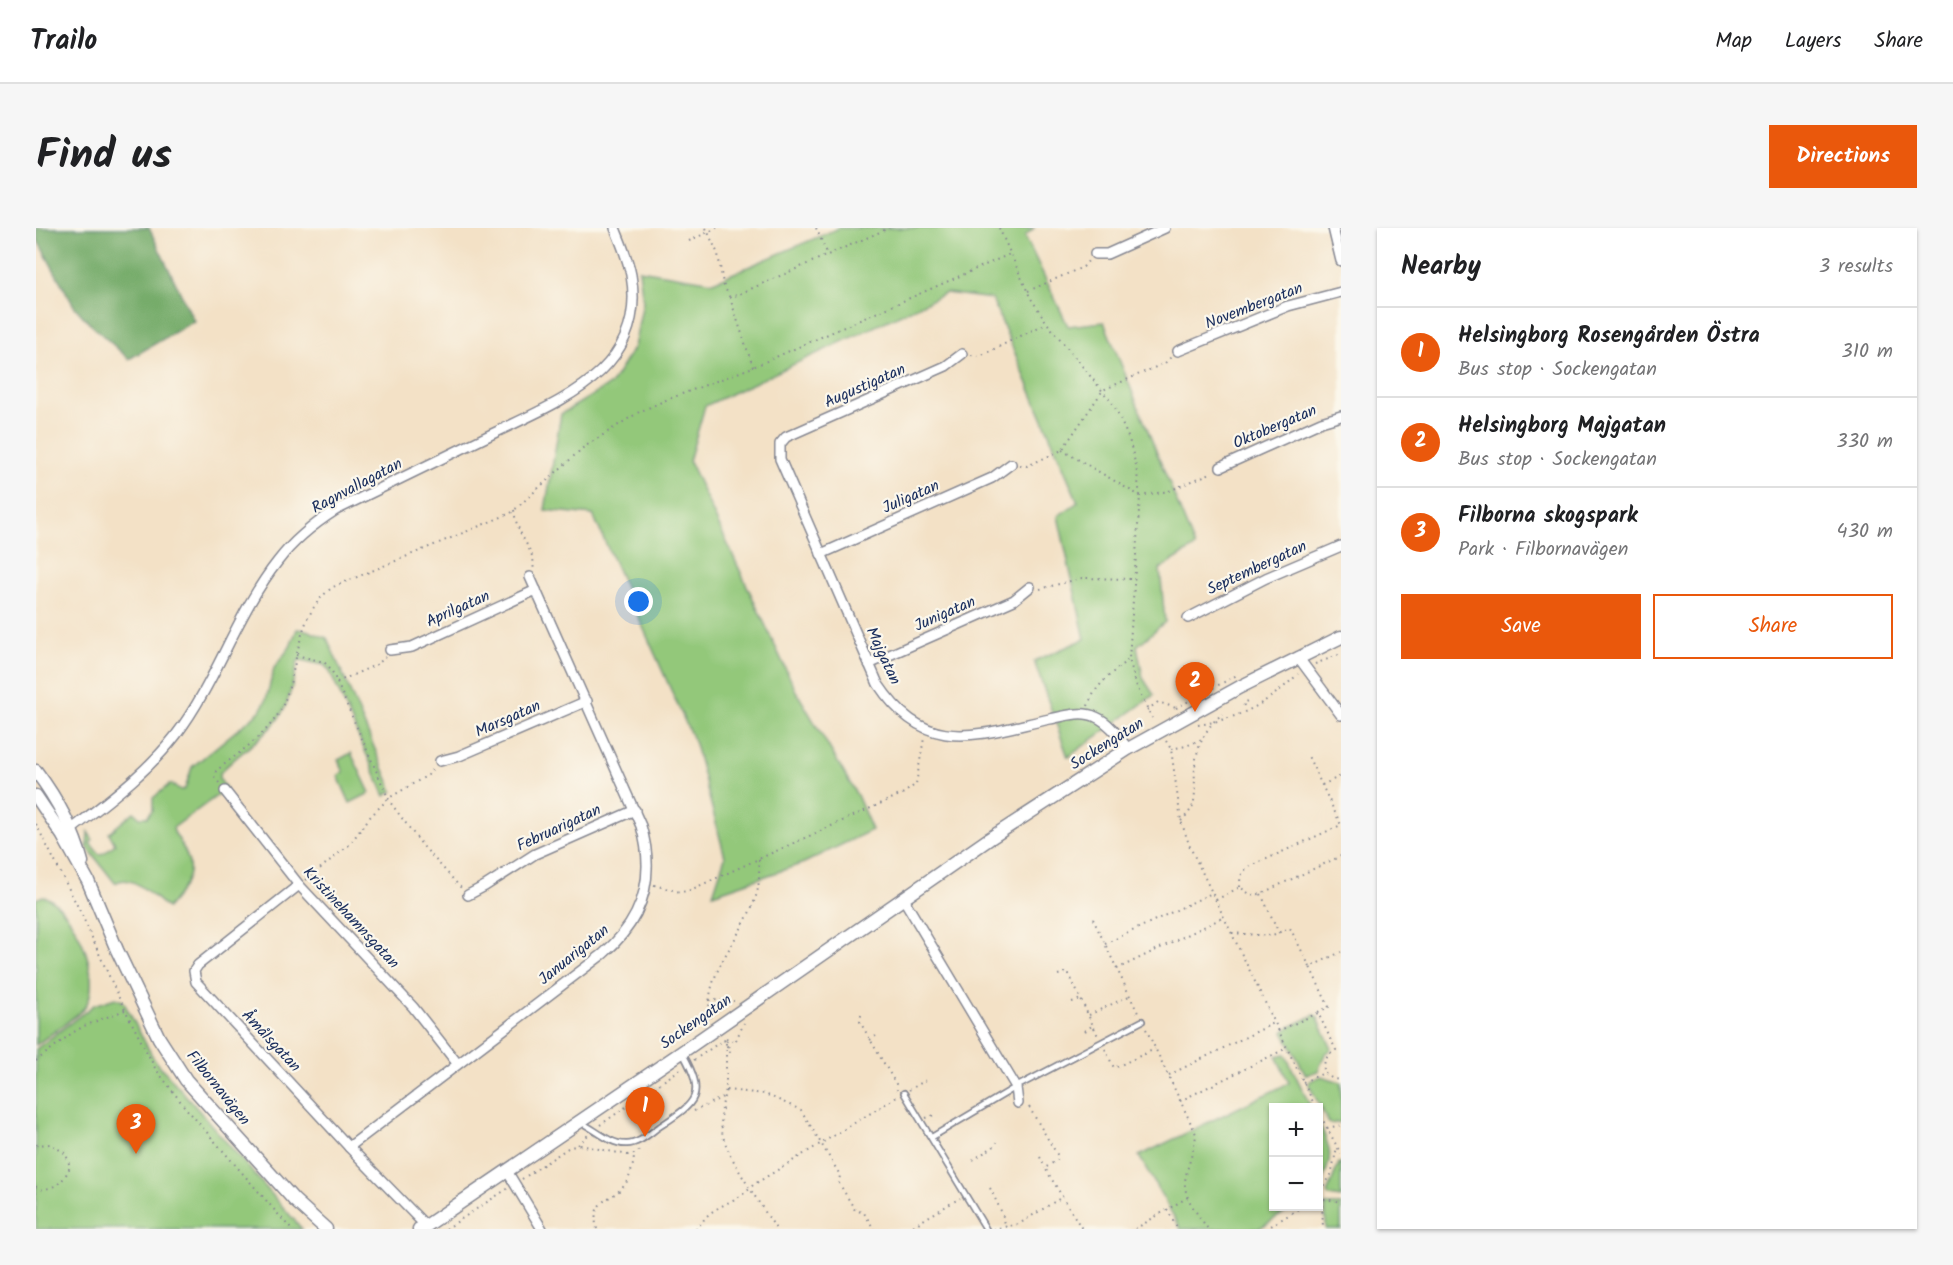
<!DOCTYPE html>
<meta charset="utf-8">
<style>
body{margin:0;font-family:Kalam,sans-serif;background:#f6f6f6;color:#202124}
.controls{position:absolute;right:18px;bottom:18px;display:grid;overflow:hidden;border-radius:0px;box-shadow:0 2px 4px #0004}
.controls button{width:54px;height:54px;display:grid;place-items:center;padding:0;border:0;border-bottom:2px solid #e0e0e0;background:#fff;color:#202124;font:30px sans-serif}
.you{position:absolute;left:603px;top:374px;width:21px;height:21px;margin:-15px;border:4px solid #fff;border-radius:50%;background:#1a73e8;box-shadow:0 0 0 9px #1a73e833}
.badge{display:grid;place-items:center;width:39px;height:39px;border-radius:50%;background:#ea580c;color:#fff;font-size:20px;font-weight:700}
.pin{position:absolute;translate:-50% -50px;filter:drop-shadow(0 2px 3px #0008)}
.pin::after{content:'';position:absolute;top:32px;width:21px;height:18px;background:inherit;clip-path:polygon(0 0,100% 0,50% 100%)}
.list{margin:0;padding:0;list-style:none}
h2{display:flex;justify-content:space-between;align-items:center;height:78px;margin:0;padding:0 24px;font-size:26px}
h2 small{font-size:20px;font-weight:400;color:#757577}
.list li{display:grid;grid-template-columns:39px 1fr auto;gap:18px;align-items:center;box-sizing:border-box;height:90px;padding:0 24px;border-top:2px solid #e0e0e0}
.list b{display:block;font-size:22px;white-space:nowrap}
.list p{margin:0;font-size:20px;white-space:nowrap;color:#757577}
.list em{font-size:20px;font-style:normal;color:#757577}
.actions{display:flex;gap:12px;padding:18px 24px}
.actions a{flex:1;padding:14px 0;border:2px solid #ea580c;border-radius:0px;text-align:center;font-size:21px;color:#ea580c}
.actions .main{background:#ea580c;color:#fff}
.map{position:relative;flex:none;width:1305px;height:1001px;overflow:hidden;border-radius:0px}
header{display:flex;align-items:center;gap:36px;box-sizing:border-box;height:84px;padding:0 30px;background:#fff;border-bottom:2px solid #e0e0e0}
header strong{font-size:28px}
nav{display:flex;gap:33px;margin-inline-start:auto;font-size:21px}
.intro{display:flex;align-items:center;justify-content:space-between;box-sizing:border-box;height:144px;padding:0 36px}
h1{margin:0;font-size:42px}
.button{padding:15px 27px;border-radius:0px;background:#ea580c;color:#fff;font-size:21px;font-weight:700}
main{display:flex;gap:36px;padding:0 36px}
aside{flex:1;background:#fff;border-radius:0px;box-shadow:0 2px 4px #0004}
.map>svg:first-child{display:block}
.green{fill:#93c87a;stroke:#577c6c;stroke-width:1.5}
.forest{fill:#76ac6a;stroke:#486e64;stroke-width:1.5}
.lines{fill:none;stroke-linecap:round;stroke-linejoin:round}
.service-casing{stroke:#878892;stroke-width:8}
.minor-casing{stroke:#878892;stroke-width:12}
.tertiary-casing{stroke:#878892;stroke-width:15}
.path{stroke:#878892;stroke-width:2;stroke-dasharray:1.5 4.5;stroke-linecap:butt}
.service{stroke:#fff;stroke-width:4.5}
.minor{stroke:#fff;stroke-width:9}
.tertiary{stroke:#fff;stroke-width:12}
.labels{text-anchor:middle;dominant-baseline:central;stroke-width:4.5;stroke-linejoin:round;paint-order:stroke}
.street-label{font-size:16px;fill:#1b2f5e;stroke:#fbf7ec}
</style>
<header>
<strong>Trailo</strong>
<nav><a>Map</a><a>Layers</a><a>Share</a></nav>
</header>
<div class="intro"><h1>Find us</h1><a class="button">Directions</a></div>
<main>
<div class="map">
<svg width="1305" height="1001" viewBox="0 0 1305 1001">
<rect width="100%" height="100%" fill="#fbf7ec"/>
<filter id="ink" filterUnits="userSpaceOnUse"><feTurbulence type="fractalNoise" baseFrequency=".0167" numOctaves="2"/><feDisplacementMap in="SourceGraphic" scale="12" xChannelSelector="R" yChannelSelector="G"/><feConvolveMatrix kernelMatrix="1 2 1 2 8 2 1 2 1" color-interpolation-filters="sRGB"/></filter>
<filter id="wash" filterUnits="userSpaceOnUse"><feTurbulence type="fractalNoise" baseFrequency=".008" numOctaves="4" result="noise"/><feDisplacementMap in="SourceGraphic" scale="24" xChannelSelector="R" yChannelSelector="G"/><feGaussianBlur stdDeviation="1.35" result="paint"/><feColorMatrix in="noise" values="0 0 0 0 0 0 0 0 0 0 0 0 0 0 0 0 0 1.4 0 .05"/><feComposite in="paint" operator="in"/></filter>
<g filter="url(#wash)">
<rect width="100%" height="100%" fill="#f3e1c6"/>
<g class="green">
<path d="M803 0H998L989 8 1032 98 1068 94 1159 319 1124 341 1129 394 1101 418 1107 450 1118 467 1032 529 998 433 1049 411 1022 288 1042 274 956 71 910 65 669 178 653 233 760 463 821 567 836 602 768 635 677 666 689 629 659 516 557 287 509 282 525 186 575 156 598 119 607 74 603 42 677 54Z"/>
<path d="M261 401 270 402 291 410 357 563 349 568 293 442 288 437 264 432 262 433C257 452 254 475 242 491 226 512 202 525 184 545L183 550 190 561 137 600 138 604C161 640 158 648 131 680 118 670 96 644 79 655L51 619 52 604 57 612 54 615 63 626 68 625 79 616 73 605 98 584 104 589H111L117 582V570L134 556 145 562 149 561 156 539 224 483 230 472 238 440 254 419Z"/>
<path d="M315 525 334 565 314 575 302 548 308 544 302 532Z"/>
<path d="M7 668C38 678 70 753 48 780 39 790 12 808 0 817V671Z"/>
<path d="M79 770 87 773 118 831 266 1001H0V821L58 777Z"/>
<path d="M1278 787 1281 788 1296 821 1289 826 1282 843 1270 847 1247 804 1254 799Z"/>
<path d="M1249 826 1275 879 1238 880V978L1258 979 1222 1001H1145L1103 928 1253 855 1240 828Z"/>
<path d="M1285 848 1305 854V894L1294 896 1292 894 1273 857 1274 853Z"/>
<path d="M1283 895C1296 922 1298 931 1283 959Z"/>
<path d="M1303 935H1305V970L1293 968 1291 965Z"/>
<path d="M1289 977H1305V1001H1290Z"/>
</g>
<path class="forest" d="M0 0H113L158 93 93 131 52 94 38 78 2 13Z"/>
</g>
<g filter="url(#ink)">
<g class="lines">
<g class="service-casing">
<g id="service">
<path d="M868 865 950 1001"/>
<path d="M546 895C560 902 575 917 591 916 603 916 614 905 623 899 659 875 671 869 647 826"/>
<path d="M896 909 980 859 1106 793"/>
</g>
</g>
<g class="minor-casing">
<g id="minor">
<path d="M1297 0 1305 33"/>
<path d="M1059 26H1071L1129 0"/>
<path d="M1142 123 1252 78 1305 64"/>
<path d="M926 126 910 138 750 209 744 216V231L842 456C891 530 942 506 1014 491 1028 488 1046 482 1060 489 1074 495 1083 509 1092 521"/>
<path d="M1185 239 1285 194 1305 188"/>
<path d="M785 326 956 250 975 236"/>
<path d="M1152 390 1230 350 1305 318"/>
<path d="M354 422 376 419 500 362"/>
<path d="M1262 429 1305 487"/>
<path d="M833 436 978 372 994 359"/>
<path d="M404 533 423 528 551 473"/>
<path d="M189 563 263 657 377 779 421 835"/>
<path d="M31 605C69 575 110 546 140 507 181 453 200 386 242 333 258 312 278 296 300 282 352 257 404 231 456 206 524 173 612 142 595 47 592 31 585 15 579 0"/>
<path d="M263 657 162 737 158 743 160 754 313 919 390 998"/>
<path d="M432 667 449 658 499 626 599 582"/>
<path d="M867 670 980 859 982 875"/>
<path d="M313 919 567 726C607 692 620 649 605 598L494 349"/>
<path d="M471 943 506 1001"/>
</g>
</g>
<g class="tertiary-casing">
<g id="tertiary">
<path d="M0 543C21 571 37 600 46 634"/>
<path d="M0 568 27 608 52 653 81 722 123 810 150 852 258 972 290 1001"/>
<path d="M383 1001 390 998 646 824 953 611 1092 521 1204 459 1305 409"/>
</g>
</g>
<g class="path">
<path d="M670 0 682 26 687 56 694 70"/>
<path d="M780 0 792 27"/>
<path d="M963 0 994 69 1011 95 1077 176 1093 211 1100 238 1104 268 1093 431 1101 459 1116 490"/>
<path d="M653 13 681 0"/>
<path d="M992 63 1047 39 1053 32"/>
<path d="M935 127 944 128 1011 95"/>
<path d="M717 139 694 70 853 0"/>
<path d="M1026 222 1104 268 1133 263 1177 244"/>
<path d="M984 237 991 238 1026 222 1067 162 1129 135 1135 129"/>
<path d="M478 282C479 289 480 295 483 301 487 313 501 329 497 341"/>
<path d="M1004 361 1046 350 1098 351"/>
<path d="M260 427 288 434 295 441 354 574 386 617 426 661"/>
<path d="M1279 436 1305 426"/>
<path d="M301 454 342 436 349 429"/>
<path d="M1052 478C1058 458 1077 444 1093 431"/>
<path d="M1208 478 1207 475 1211 473 1210 471"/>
<path d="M1140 480 1201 447"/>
<path d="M1111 482 1122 474 1140 480"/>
<path d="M1162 497C1205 490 1231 476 1262 446"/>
<path d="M1130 513 1135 521 1145 593 1154 619 1280 880"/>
<path d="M1135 521 1150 518 1166 511"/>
<path d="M183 555 179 549 180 543C202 525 233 506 246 479 264 439 258 387 297 359L475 285 548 219 603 184 630 172 717 139 974 26"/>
<path d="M1286 557 1305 548"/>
<path d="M1145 593C1151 587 1157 581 1158 573 1160 562 1158 550 1159 539 1160 520 1171 496 1187 486"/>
<path d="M0 596 45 685 82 768 119 840 148 878 255 1001"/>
<path d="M270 652 313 617 334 589 353 570 392 547 397 540"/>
<path d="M618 657 644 664 652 663 868 565 880 556 888 510"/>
<path d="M1204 659C1204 650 1204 645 1213 639L1305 597 1271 526"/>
<path d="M1225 666 1243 705"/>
<path d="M1180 672 1204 659 1215 667 1224 666 1305 628"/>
<path d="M1057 691 1103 787"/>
<path d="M1196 705 1234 708 1254 700 1274 739"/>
<path d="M1069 716 1176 665"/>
<path d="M1081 741 1188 689"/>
<path d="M1022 747 1032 744 1062 808"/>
<path d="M673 772 698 773"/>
<path d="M1036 774 1045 771"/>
<path d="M1282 784 1293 779 1274 739 1305 724"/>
<path d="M825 787 824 794 860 856 861 862"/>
<path d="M1053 787 1093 768"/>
<path d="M674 790C667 743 707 710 720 668 724 656 723 644 723 631"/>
<path d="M1110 801 1160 906C1159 923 1148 944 1149 958 1150 973 1164 989 1172 1001"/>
<path d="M1049 803 1057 797"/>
<path d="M1242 803 1282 785 1300 822C1290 828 1287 833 1288 845"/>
<path d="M690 810 699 814 708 795"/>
<path d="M688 812 694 824 690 810"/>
<path d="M834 812 840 808"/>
<path d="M690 815V862C686 873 684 891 686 903 689 927 726 978 740 1001"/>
<path d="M1069 821 1078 840 1119 821"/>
<path d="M658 832 690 810"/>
<path d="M0 833 36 805 48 798 89 782"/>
<path d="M1133 847 1238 795"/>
<path d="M1267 854 1288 845 1297 851 1305 852"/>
<path d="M690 862 729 866 765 882 804 947 803 955 819 982 828 985 838 1001"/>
<path d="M873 862 892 851"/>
<path d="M1144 873 1249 821"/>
<path d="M595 876 609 898"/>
<path d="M993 879 1022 928 1021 932 1009 940 1046 1001"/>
<path d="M658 883 687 869"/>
<path d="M1282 883 1305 926"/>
<path d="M890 890 898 887"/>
<path d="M564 897 646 840"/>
<path d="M1291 900 1305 897"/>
<path d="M0 917 15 916 30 926 34 939C26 956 20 960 1 962"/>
<path d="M544 917 592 927 598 926 607 920"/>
<path d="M1004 929 1009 940"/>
<path d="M937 932 960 917 961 914"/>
<path d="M486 951 532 920 542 917 553 906"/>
<path d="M0 958V965"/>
<path d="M954 960 966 985 970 999"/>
<path d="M1282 968 1295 947 1301 919"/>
<path d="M1282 970 1305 974"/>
<path d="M1286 971 1287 1001"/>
<path d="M1131 981 1142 1001"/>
<path d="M410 1001 471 961"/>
<path d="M561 1001C553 969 579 973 590 955 595 947 598 935 598 926"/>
<path d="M659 1001C666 997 667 991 672 987 686 975 706 971 717 957L861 869"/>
<path d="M872 1001 924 970"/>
<path d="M957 1001 983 996 1026 969"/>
<path d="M1099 1001 1152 969"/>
<path d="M1230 1001 1267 978"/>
</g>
<use href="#service" class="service"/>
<use href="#minor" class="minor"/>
<use href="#tertiary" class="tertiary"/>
</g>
</g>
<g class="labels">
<g class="street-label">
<text transform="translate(1218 78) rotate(-21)">Novembergatan</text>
<text transform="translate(829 158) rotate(-24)">Augustigatan</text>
<text transform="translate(1239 199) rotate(-23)">Oktobergatan</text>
<text transform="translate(321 258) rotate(-28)">Ragnvallagatan</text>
<text transform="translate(875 269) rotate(-24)">Juligatan</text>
<text transform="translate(1221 340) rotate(-25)">Septembergatan</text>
<text transform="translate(422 381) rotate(-24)">Aprilgatan</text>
<text transform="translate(909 386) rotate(-24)">Junigatan</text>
<text transform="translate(847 428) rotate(65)">Majgatan</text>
<text transform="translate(472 491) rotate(-24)">Marsgatan</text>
<text transform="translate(1071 516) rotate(-32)">Sockengatan</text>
<text transform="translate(523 600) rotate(-25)">Februarigatan</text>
<text transform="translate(315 690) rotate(47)">Kristinehamnsgatan</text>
<text transform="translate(538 727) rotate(-39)">Januarigatan</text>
<text transform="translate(660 794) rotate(-35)">Sockengatan</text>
<text transform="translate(235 813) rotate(47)">Åmålsgatan</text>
<text transform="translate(182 860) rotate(51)">Filbornavägen</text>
</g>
</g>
</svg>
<div class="controls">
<button>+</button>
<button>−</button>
</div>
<div class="you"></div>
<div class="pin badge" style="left:609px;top:909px">1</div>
<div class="pin badge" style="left:1159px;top:484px">2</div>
<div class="pin badge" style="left:100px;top:926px">3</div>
</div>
<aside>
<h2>Nearby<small>3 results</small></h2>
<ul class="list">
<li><span class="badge">1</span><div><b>Helsingborg Rosengården Östra</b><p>Bus stop · Sockengatan</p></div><em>310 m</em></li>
<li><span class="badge">2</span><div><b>Helsingborg Majgatan</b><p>Bus stop · Sockengatan</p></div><em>330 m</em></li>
<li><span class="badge">3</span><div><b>Filborna skogspark</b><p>Park · Filbornavägen</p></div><em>430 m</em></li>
</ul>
<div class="actions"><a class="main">Save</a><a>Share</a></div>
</aside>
</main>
